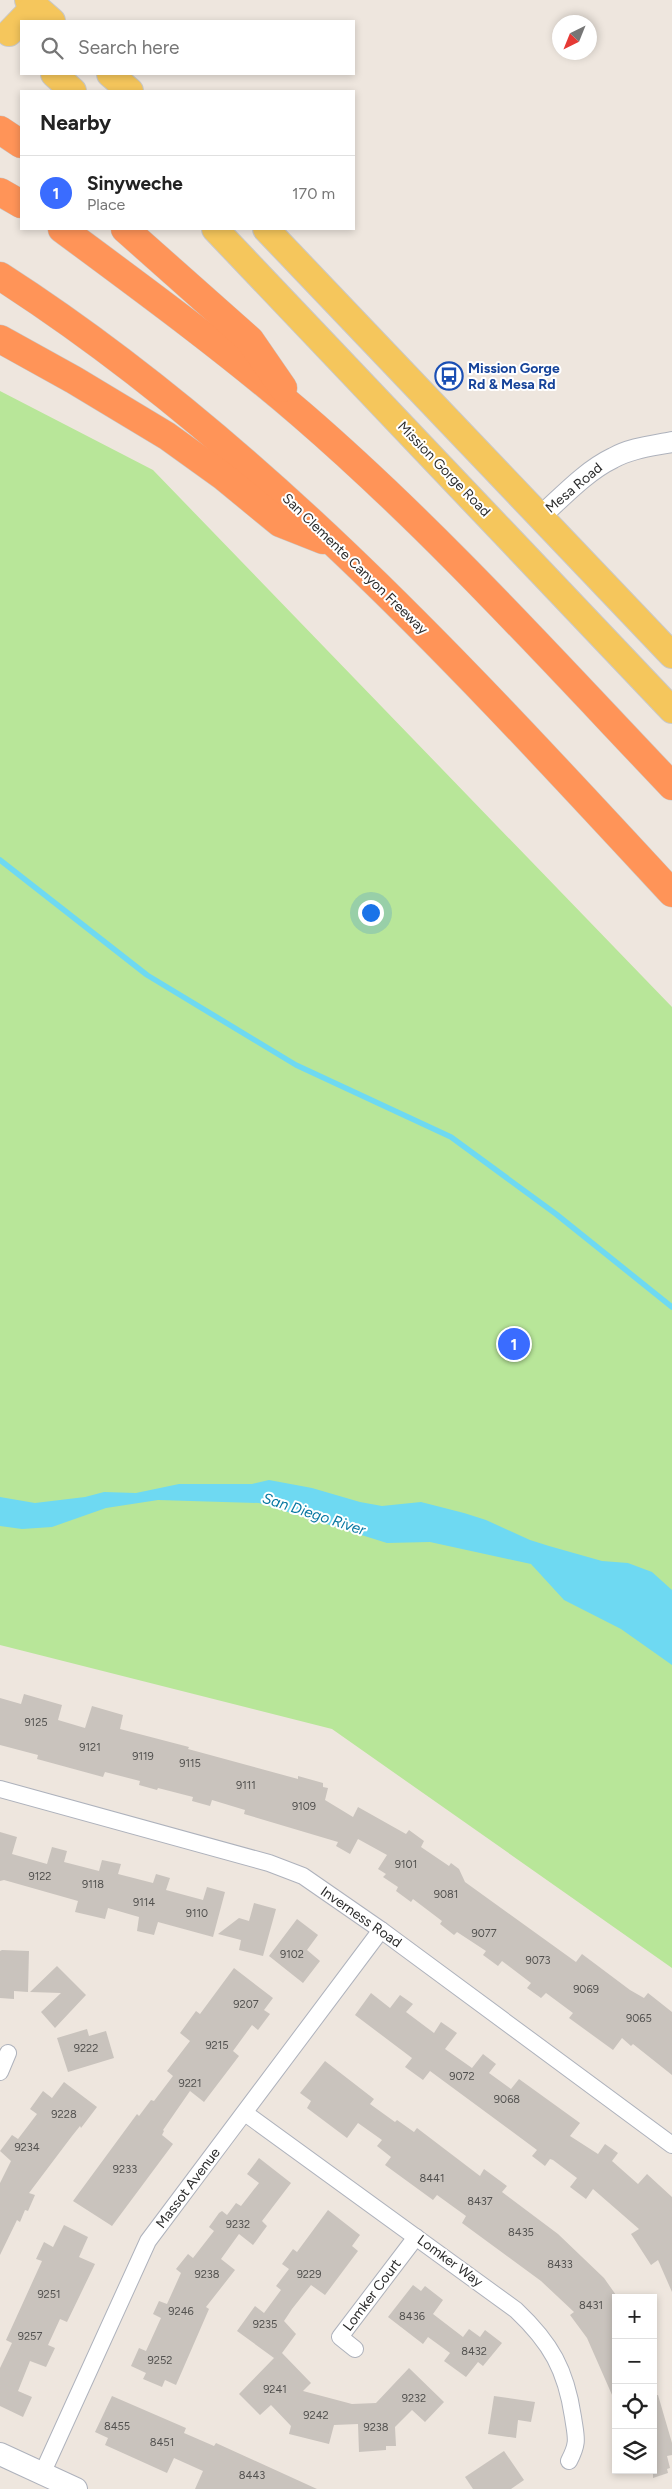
<!DOCTYPE html>
<meta charset="utf-8">
<style>
body{margin:0;font-family:Figtree,sans-serif;background:#f6f6f6;color:#222}
.controls{position:absolute;right:15px;bottom:15px;display:grid;overflow:hidden;border-radius:0px;box-shadow:0 2px 8px #0003}
.controls button{width:45px;height:45px;display:grid;place-items:center;padding:0;border:0;border-bottom:1px solid #e0e0e0;background:#fff;color:#222;font:25px sans-serif}
.compass{position:absolute;left:552px;top:15px;width:45px;height:45px;border-radius:50%;background:#fff;box-shadow:0 2px 8px #0003;rotate:223deg}
.you{position:absolute;left:370px;top:912px;width:18px;height:18px;margin:-12px;border:4px solid #fff;border-radius:50%;background:#1a73e8;box-shadow:0 0 0 8px #1a73e833}
.badge{display:grid;place-items:center;width:32px;height:32px;border-radius:50%;background:#3a6cff;color:#fff;font-size:16px;font-weight:700}
.pin{position:absolute;translate:-50% -50%;border:2px solid #fff;box-shadow:0 1px 5px #0006}
.list{margin:0;padding:0;list-style:none}
h2{display:flex;justify-content:space-between;align-items:center;height:65px;margin:0;padding:0 20px;font-size:21px}
h2 small{font-size:16px;font-weight:400;color:#767676}
.list li{display:grid;grid-template-columns:32px 1fr auto;gap:15px;align-items:center;box-sizing:border-box;height:75px;padding:0 20px;border-top:1px solid #e0e0e0}
.list b{display:block;font-size:19px;white-space:nowrap}
.list p{margin:0;font-size:16px;white-space:nowrap;color:#767676}
.list em{font-size:16px;font-style:normal;color:#767676}
.icon{flex:none;width:28px;height:28px;fill:none;stroke:currentColor;stroke-width:2;stroke-linecap:round;stroke-linejoin:round}
.map{position:relative;flex:none;width:672px;height:2489px;overflow:hidden}
.search{position:absolute;background:#fff;box-shadow:0 2px 8px #0003;left:20px;top:20px;width:335px;height:55px;display:flex;align-items:center;gap:12px;box-sizing:border-box;padding:0 18px;border-radius:0px;color:#767676;font-size:19px}
.panel{position:absolute;background:#fff;box-shadow:0 2px 8px #0003;left:20px;top:90px;width:335px;height:140px;border-radius:0px}
.map>svg:first-child{display:block}
.green{fill:#b8e699}
.water{fill:#6ed9f2}
.lines{fill:none;stroke-linecap:round;stroke-linejoin:round}
.stream{stroke:#6ed9f2;stroke-width:5.5}
.building{fill:#c9c3bd}
.minor-casing{stroke:#aeb2bc;stroke-width:18}
.tertiary-casing{stroke:#aeb2bc;stroke-width:22}
.secondary-casing{stroke:#aeb2bc;stroke-width:24}
.primary-casing{stroke:#c8c8c8;stroke-width:28}
.motorway-casing{stroke:#c8c8c8;stroke-width:29}
.minor{stroke:#fff;stroke-width:16}
.tertiary{stroke:#fff;stroke-width:20}
.secondary{stroke:#fff;stroke-width:22}
.primary{stroke:#f5c65c;stroke-width:26}
.motorway{stroke:#ff9458;stroke-width:28}
.labels{text-anchor:middle;dominant-baseline:central;stroke-width:4;stroke-linejoin:round;paint-order:stroke}
.number-label{font-size:11px;fill:#535250}
.transit-label{font-size:14px;font-weight:bold;fill:#164399;stroke:#fff;text-anchor:start}
.street-label{font-size:14px;fill:#2c2c2c;stroke:#fff}
.water-label{font-size:15px;font-style:italic;fill:#0978a2;stroke:#fff}
</style>
<div class="map">
<svg width="672" height="2489" viewBox="0 0 672 2489">
<rect width="100%" height="100%" fill="#eee6de"/>
<path class="green" d="M0 391 153 470 672 1007V1968L332 1729 0 1645Z"/>
<path class="water" d="M269 1480 312 1488 360 1502 382 1506 421 1502 464 1513 486 1520 530 1540 549 1546 602 1561 628 1563 652 1572 672 1590V1665L621 1629 564 1600 531 1564 430 1542 387 1543 259 1503 158 1500 106 1508 52 1527 22 1529 0 1526V1497L35 1503 85 1497 104 1492 136 1493 179 1484H252Z"/>
<g class="lines">
<path class="stream" d="M0 860 147 975 296 1065 451 1137 556 1214 672 1307"/>
</g>
<g class="building">
<path d="M24 1694 62 1705 58 1720 85 1728 92 1706 123 1715 120 1729 189 1747 188 1749 298 1779V1776L323 1783V1787L328 1788 325 1800 353 1817 358 1807 406 1834 409 1830 424 1841 421 1847 449 1866 451 1863 459 1869 465 1882 576 1962 582 1954 630 1990 644 1998 648 1993 672 2012V2075L633 2044 631 2046 622 2038 613 2050 569 2018 573 2013 546 1993 541 1998 527 1988 531 1983 502 1961 498 1966 483 1955 486 1951 457 1932 454 1935 440 1924 442 1921 413 1899 411 1902 396 1891 398 1887 383 1877 386 1874 378 1869 387 1855 358 1839 350 1854 336 1846 338 1842 244 1814 245 1810 212 1800 210 1806 192 1801 193 1797 158 1788 157 1790 139 1785 140 1781 105 1772 103 1777 37 1759 38 1755 0 1745V1698L21 1704Z"/>
<path d="M0 1832 17 1837 12 1854 47 1864 52 1847 67 1851 64 1862 99 1871 102 1860 121 1864 118 1874 153 1883 156 1874 170 1878 166 1890 203 1900 207 1887 225 1892 213 1937 158 1922 154 1935 137 1931 139 1917 108 1908 105 1919 75 1912 78 1901 4 1880 0 1881Z"/>
<path d="M254 1903 276 1909 263 1956 239 1950 241 1940 218 1934 239 1918 249 1921Z"/>
<path d="M297 1919 318 1935 307 1950 320 1961 303 1983 269 1956Z"/>
<path d="M2 1950 29 1951 28 1992 14 1991V1999L0 1998V1951Z"/>
<path d="M57 1966 86 1995 55 2028 41 2012 61 1993 30 1992Z"/>
<path d="M234 1968 273 1998 264 2010 270 2014 258 2030 252 2025 233 2051 239 2056 204 2102 190 2091 163 2130 164 2131 162 2135 173 2144 112 2226 73 2201 137 2114 139 2116 151 2100 154 2101 173 2076 167 2071 190 2041 180 2033 196 2011 200 2014Z"/>
<path d="M371 1993 390 2008 400 1995 413 2004 406 2012 434 2033 441 2022 457 2033 445 2049 472 2068 483 2054 496 2064 489 2073 511 2089 519 2079 580 2123 570 2136 598 2154 605 2144 618 2153 612 2161 638 2184 647 2174 672 2197V2292L658 2260 651 2265 631 2234 639 2229 593 2189 586 2199 570 2187 577 2178 553 2160 550 2159 545 2166 532 2156 537 2150 430 2071 423 2080 405 2067 412 2058 355 2015Z"/>
<path d="M87 2029 89 2036 106 2031 114 2058 68 2072 57 2038Z"/>
<path d="M325 2061 374 2099 370 2104 395 2122 397 2120 414 2132 417 2128 480 2176 484 2169 507 2186 502 2192 558 2234 604 2278 616 2295V2404L587 2338 570 2315 574 2312 541 2281 462 2223 466 2216 437 2195 433 2200 385 2165 391 2157 377 2146 382 2140 358 2123 347 2138 307 2108 311 2101 300 2093Z"/>
<path d="M64 2082 97 2107 81 2128 80 2126 72 2136 29 2193 35 2195 28 2211 25 2210 20 2222 17 2220 0 2255V2183L11 2161 0 2151 12 2135 18 2139 37 2114 30 2109 43 2091 52 2098Z"/>
<path d="M259 2158 291 2183 262 2221 267 2226 253 2245 239 2234 221 2259 235 2270 206 2307 209 2309 176 2385 165 2380 162 2387 143 2379 146 2373 131 2366 139 2348 146 2351 161 2318 153 2314 159 2301 167 2304 181 2273 176 2269 188 2254 193 2258 214 2231 209 2227 219 2213 222 2211 227 2215 236 2203 241 2206 259 2183 247 2174Z"/>
<path d="M328 2210 360 2235 352 2246 358 2251 325 2295 311 2285 292 2309 284 2321 296 2334 282 2353 311 2383 303 2391 352 2404 376 2403 409 2368 444 2402 425 2422 412 2410 395 2427 396 2446H386V2450L359 2452 358 2424 334 2425 329 2444 289 2434 291 2426 271 2405 260 2415 239 2394 274 2358 237 2331 255 2306 264 2313 281 2290 276 2286 289 2269 282 2264 293 2249 297 2252Z"/>
<path d="M64 2225 88 2237 79 2257 95 2264 67 2322 60 2319 48 2345 55 2348 46 2367 30 2361 18 2391 32 2397 23 2417 0 2406V2368L12 2343 6 2340 42 2261 36 2259 44 2242 53 2247Z"/>
<path d="M413 2285 421 2291 425 2286 443 2300 433 2314 463 2337 469 2329 480 2337 485 2330 502 2343 483 2366 478 2362 466 2377 444 2361 450 2353 428 2337 423 2344 388 2317Z"/>
<path d="M653 2395H658L672 2443V2455L667 2456 670 2468 667 2469 668 2473 653 2478Z"/>
<path d="M112 2396 186 2428 184 2433 214 2446 216 2443 317 2489H195L203 2471 174 2458 167 2473 105 2445 108 2438 95 2432Z"/>
<path d="M494 2396 535 2402 531 2422 518 2420 516 2438 488 2434Z"/>
<path d="M504 2451 524 2480 511 2489H473L465 2477Z"/>
</g>
<g class="lines">
<g class="minor-casing">
<g id="minor">
<path d="M0 1789 269 1863 303 1876 381 1930 672 2145"/>
<path d="M0 2072 8 2053"/>
<path d="M245 2113 516 2310C551 2343 566 2370 573 2417 576 2438 579 2442 569 2461"/>
<path d="M355 2349 340 2337 416 2237"/>
<path d="M42 2474 148 2241 381 1930"/>
</g>
</g>
<g class="tertiary-casing">
<path id="tertiary" d="M541 516C563 496 586 471 613 458 631 448 652 446 672 442"/>
</g>
<g class="secondary-casing">
<path id="secondary" d="M0 2454 76 2489"/>
</g>
<g class="primary-casing">
<g id="primary">
<path d="M28 0 52 21"/>
<path d="M9 33 35 6"/>
<path d="M54 74 73 91"/>
<path d="M110 74 130 91"/>
<path d="M215 229 672 710"/>
<path d="M266 229 672 655"/>
</g>
</g>
<g class="motorway-casing">
<g id="motorway">
<path d="M0 130 21 144"/>
<path d="M0 192 21 204"/>
<path d="M62 229C143 289 225 349 302 415 434 529 552 660 672 786"/>
<path d="M125 229 250 340 283 388"/>
<path d="M0 276C258 442 465 670 672 893"/>
<path d="M0 339 74 380 167 436 224 477 280 523 323 540"/>
</g>
</g>
<use href="#minor" class="minor"/>
<use href="#tertiary" class="tertiary"/>
<use href="#secondary" class="secondary"/>
<use href="#primary" class="primary"/>
<use href="#motorway" class="motorway"/>
</g>
<defs>
<g id="bus-ring" transform="scale(1.4375)"><circle r="9.5" fill="#fff" stroke="#1a4fb4" stroke-width="1.5"/><path d="M-5-6H5V4H4V6H2V4H-2V6H-4V4H-5ZM-3.5-4V0h7V-4ZM-3.5 1.2v1.5H-2V1.2ZM2 1.2v1.5H3.5V1.2Z" fill="#1a4fb4"/></g>
</defs>
<g fill-rule="evenodd">
<use href="#bus-ring" x="449" y="376"/>
</g>
<g class="labels">
<g class="number-label">
<text x="36" y="1722">9125</text>
<text x="90" y="1747">9121</text>
<text x="143" y="1756">9119</text>
<text x="190" y="1763">9115</text>
<text x="246" y="1785">9111</text>
<text x="304" y="1806">9109</text>
<text x="406" y="1864">9101</text>
<text x="40" y="1876">9122</text>
<text x="93" y="1884">9118</text>
<text x="446" y="1894">9081</text>
<text x="144" y="1902">9114</text>
<text x="197" y="1913">9110</text>
<text x="484" y="1933">9077</text>
<text x="292" y="1954">9102</text>
<text x="538" y="1960">9073</text>
<text x="586" y="1989">9069</text>
<text x="246" y="2004">9207</text>
<text x="639" y="2018">9065</text>
<text x="217" y="2045">9215</text>
<text x="86" y="2048">9222</text>
<text x="462" y="2076">9072</text>
<text x="190" y="2083">9221</text>
<text x="507" y="2099">9068</text>
<text x="64" y="2114">9228</text>
<text x="27" y="2147">9234</text>
<text x="125" y="2169">9233</text>
<text x="432" y="2178">8441</text>
<text x="480" y="2201">8437</text>
<text x="238" y="2224">9232</text>
<text x="521" y="2232">8435</text>
<text x="560" y="2264">8433</text>
<text x="207" y="2274">9238</text>
<text x="309" y="2274">9229</text>
<text x="49" y="2294">9251</text>
<text x="591" y="2305">8431</text>
<text x="181" y="2311">9246</text>
<text x="412" y="2316">8436</text>
<text x="265" y="2324">9235</text>
<text x="30" y="2336">9257</text>
<text x="474" y="2351">8432</text>
<text x="160" y="2360">9252</text>
<text x="275" y="2389">9241</text>
<text x="414" y="2398">9232</text>
<text x="316" y="2415">9242</text>
<text x="117" y="2426">8455</text>
<text x="376" y="2427">9238</text>
<text x="162" y="2442">8451</text>
<text x="252" y="2475">8443</text>
</g>
<g class="transit-label">
<text x="468" y="368">Mission Gorge<tspan x="468" dy="16">Rd &amp; Mesa Rd</tspan></text>
</g>
<g class="street-label">
<text transform="translate(444 469) rotate(46)">Mission Gorge Road</text>
<text transform="translate(574 488) rotate(-40)">Mesa Road</text>
<text transform="translate(355 564) rotate(44)">San Clemente Canyon Freeway</text>
<text transform="translate(361 1917) rotate(35)">Inverness Road</text>
<text transform="translate(188 2188) rotate(-53)">Massot Avenue</text>
<text transform="translate(450 2261) rotate(36)">Lomker Way</text>
<text transform="translate(372 2295) rotate(-53)">Lomker Court</text>
</g>
<g class="water-label">
<text transform="translate(314 1514) rotate(18)">San Diego River</text>
</g>
</g>
</svg>
<div class="controls">
<button>+</button>
<button>−</button>
<button><svg class="icon" aria-label="locate" viewBox="0 0 24 24"><circle cx="12" cy="12" r="6"/><path d="M12 2v4M12 18v4M2 12h4M18 12h4"/></svg></button>
<button><svg class="icon" aria-label="layers" viewBox="0 0 24 24"><path d="M12 4l9 5-9 5-9-5zM3 14l9 5 9-5"/></svg></button>
</div>
<svg class="compass" viewBox="-18 -18 36 36"><path d="M0-13l5 13h-10z" fill="#e53935"/><path d="M0 13l5-13h-10z" fill="#767676"/></svg>
<div class="you"></div>
<div class="pin badge" style="left:514px;top:1344px">1</div>
<div class="search"><svg class="icon" aria-label="search" viewBox="0 0 24 24"><circle cx="10" cy="10" r="6"/><path d="M15 15l6 6"/></svg>Search here</div>
<section class="panel">
<h2>Nearby<small></small></h2>
<ul class="list">
<li><span class="badge">1</span><div><b>Sinyweche</b><p>Place</p></div><em>170 m</em></li>
</ul>
</section>
</div>
